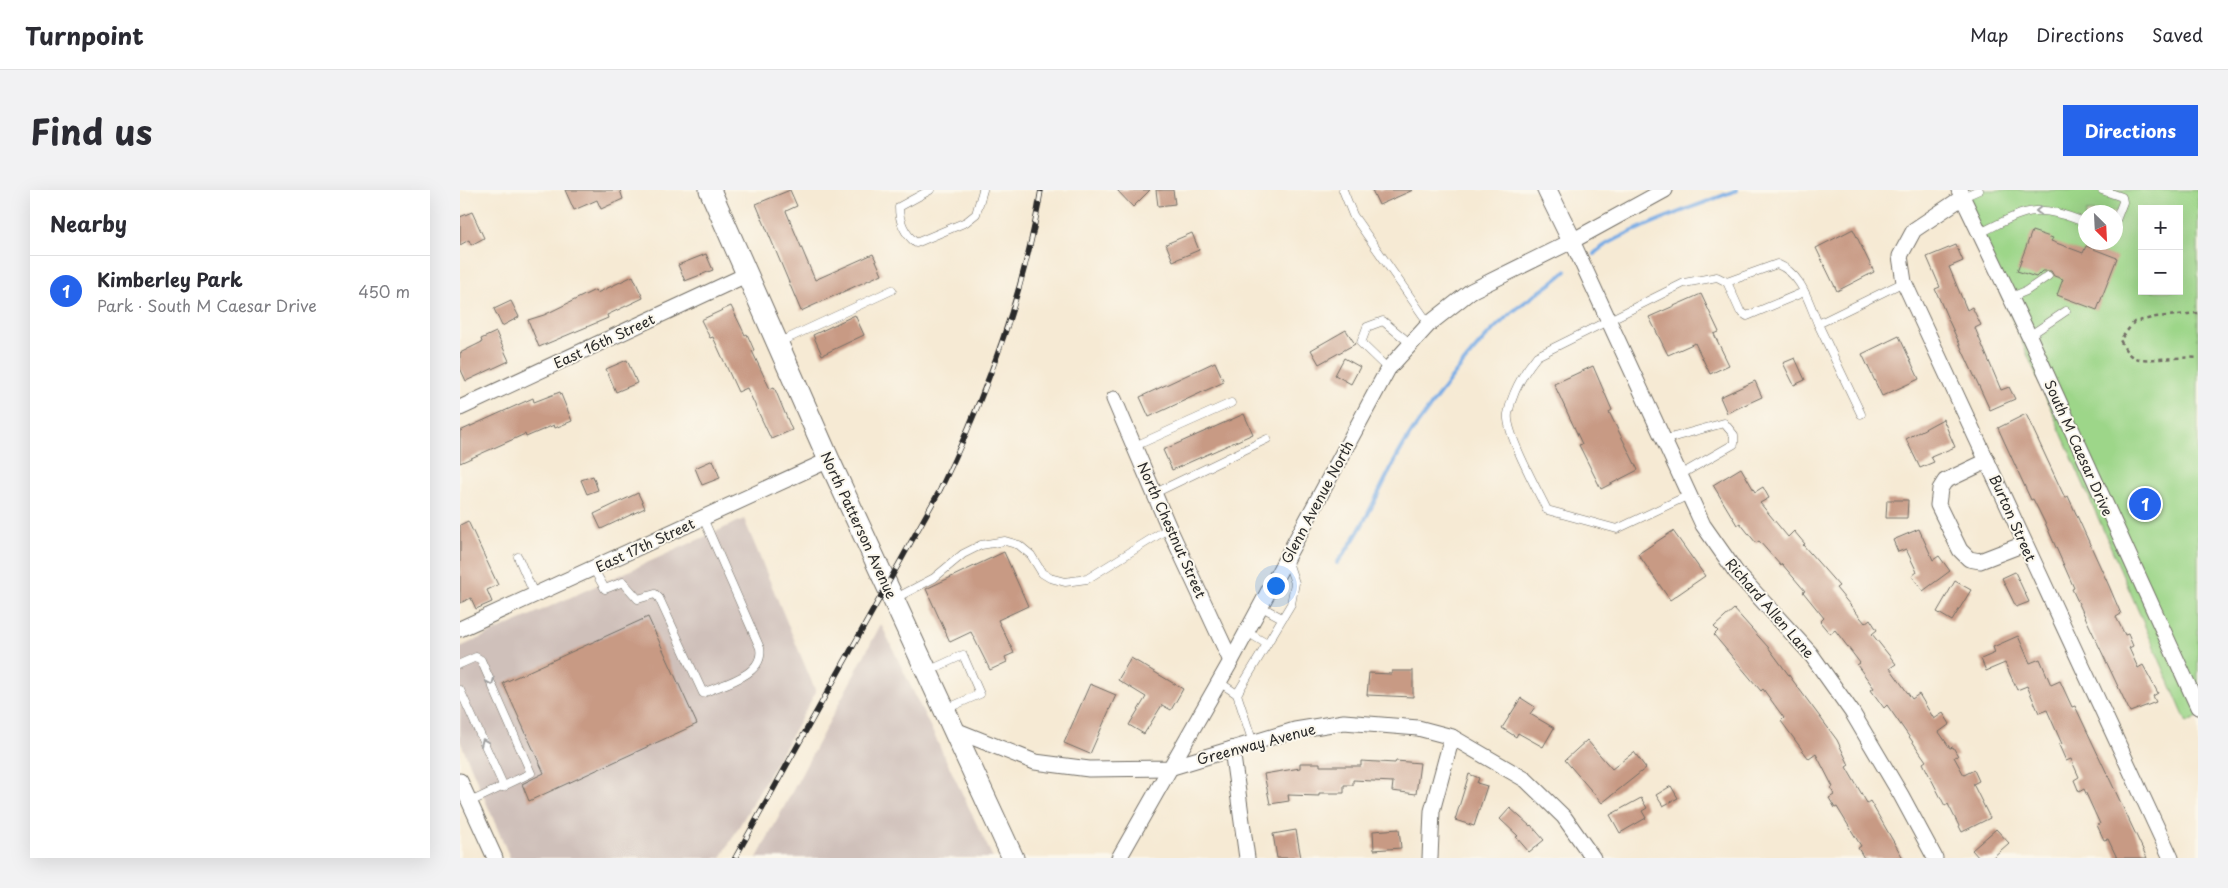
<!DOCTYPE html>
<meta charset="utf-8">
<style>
body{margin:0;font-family:"Playpen Sans",sans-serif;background:#f2f2f3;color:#2b2b33}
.controls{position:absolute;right:15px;top:15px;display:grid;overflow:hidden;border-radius:0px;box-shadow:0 5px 20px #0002}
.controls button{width:45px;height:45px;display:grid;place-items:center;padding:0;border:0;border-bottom:1px solid #e1e1e2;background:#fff;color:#2b2b33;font:25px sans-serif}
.compass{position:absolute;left:1618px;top:15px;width:45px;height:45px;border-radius:50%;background:#fff;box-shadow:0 5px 20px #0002;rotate:156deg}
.you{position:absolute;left:815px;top:395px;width:18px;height:18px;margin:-12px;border:4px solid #fff;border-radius:50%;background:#1a73e8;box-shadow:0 0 0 8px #1a73e833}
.badge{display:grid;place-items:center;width:32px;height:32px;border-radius:50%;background:#2563eb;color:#fff;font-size:16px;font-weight:700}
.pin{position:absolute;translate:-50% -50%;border:2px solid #fff;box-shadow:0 1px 5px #0006}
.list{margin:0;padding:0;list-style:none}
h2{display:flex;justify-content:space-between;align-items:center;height:65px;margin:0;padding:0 20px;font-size:21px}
h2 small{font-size:16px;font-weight:400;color:#7c7c81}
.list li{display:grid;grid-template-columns:32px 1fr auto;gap:15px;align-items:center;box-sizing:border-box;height:70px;padding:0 20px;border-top:1px solid #e1e1e2}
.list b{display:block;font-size:19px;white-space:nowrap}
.list p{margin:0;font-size:16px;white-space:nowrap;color:#7c7c81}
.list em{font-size:16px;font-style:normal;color:#7c7c81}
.map{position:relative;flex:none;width:1738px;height:668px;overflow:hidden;border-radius:0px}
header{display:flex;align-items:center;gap:30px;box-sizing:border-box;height:70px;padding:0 25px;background:#fff;border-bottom:1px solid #e1e1e2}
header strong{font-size:24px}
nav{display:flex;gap:28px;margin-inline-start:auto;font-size:18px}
.intro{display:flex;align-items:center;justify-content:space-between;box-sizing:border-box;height:120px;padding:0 30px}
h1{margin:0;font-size:35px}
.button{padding:12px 22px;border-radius:0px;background:#2563eb;color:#fff;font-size:18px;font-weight:700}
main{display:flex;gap:30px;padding:0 30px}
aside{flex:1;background:#fff;border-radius:0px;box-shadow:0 5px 20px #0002}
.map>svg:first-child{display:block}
.industrial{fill:#cfc0ba}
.green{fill:#9dd689;stroke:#64805a;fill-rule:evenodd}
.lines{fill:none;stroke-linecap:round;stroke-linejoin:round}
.stream{stroke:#78ace5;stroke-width:4}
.building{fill:#c89a84}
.service-casing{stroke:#726e66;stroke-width:9}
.minor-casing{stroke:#726e66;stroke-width:17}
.tertiary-casing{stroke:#726e66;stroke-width:21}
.secondary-casing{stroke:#726e66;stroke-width:23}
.path{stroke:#726e66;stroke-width:2.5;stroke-dasharray:4 4;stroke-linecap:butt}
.service{stroke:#fff;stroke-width:8}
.minor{stroke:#fff;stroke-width:15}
.tertiary{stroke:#fff;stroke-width:19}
.secondary{stroke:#fff;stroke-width:21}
.rail-casing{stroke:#2b2b2b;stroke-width:5.5}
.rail{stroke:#fbf7ec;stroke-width:4;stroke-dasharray:11;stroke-linecap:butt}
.oneway{stroke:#a0a0a0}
.labels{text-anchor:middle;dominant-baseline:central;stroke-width:4;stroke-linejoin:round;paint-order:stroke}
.street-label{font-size:14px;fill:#2b2b2b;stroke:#fbf7ec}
</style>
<header>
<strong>Turnpoint</strong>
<nav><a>Map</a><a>Directions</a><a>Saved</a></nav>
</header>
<div class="intro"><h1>Find us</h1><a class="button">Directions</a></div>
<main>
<aside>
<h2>Nearby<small></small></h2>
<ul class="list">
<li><span class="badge">1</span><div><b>Kimberley Park</b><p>Park · South M Caesar Drive</p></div><em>450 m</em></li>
</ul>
</aside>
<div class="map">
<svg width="1738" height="668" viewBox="0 0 1738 668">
<rect width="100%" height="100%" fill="#fbf7ec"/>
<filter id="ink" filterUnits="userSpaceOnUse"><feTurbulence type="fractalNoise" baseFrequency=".02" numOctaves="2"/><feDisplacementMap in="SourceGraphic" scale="10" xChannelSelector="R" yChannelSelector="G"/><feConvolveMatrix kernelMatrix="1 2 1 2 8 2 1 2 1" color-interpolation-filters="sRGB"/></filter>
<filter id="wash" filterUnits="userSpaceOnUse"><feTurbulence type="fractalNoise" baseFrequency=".0096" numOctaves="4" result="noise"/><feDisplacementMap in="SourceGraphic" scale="20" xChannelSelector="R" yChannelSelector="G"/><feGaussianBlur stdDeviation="1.12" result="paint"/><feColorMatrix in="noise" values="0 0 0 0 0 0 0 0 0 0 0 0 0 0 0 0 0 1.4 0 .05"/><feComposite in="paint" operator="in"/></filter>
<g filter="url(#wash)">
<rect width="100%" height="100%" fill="#f6ead4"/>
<g class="industrial">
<path d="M284 329 356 502 261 668H50L0 551V457Z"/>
<path d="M421 434 533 668H297Z"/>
</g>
<path class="green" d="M1496 0H1738V527L1727 533ZM1682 19H1719V101H1682ZM1626 22H1656V52H1626Z"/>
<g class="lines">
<g class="stream">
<path d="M1134 64C1148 46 1250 11 1277 0"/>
<path d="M877 373C911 331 926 276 959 232 986 195 1014 155 1049 125 1067 109 1088 98 1106 81"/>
</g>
</g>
<g id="blocks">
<g class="building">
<path d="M105 0H160L163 9 141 19 137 10 114 20Z"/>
<path d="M330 0 337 16 326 21 355 90 413 64 422 84 341 121 296 14Z"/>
<path d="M657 0H690L673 17Z"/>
<path d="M696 0H713L715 14 698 16Z"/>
<path d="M912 0H953L919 15Z"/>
<path d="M12 22 24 48 11 55 9 50 0 55V27Z"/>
<path d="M1393 39 1414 82 1377 101 1356 58Z"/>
<path d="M1572 41 1593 48 1591 51 1623 63 1626 56 1657 68 1637 120 1597 105 1603 89 1594 86 1591 81H1582L1576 87 1557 81Z"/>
<path d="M732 43 739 60 713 71 706 54Z"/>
<path d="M1496 55 1503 71 1489 77 1507 120 1512 117 1521 135 1515 138 1541 200 1549 197 1555 209 1530 220 1488 129 1475 99 1480 97 1467 67Z"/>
<path d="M246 64 253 80 225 91 218 75Z"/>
<path d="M173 86 183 108 147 125 148 128 79 157 68 130 84 125 135 100 137 103Z"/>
<path d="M1241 104 1259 142 1254 144 1269 175 1250 184 1235 153 1208 165 1189 127Z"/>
<path d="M51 111 59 127 42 136 34 119Z"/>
<path d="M271 116 285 145 287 144 294 160 292 161 310 199 314 197 332 240 311 249 287 198 278 202 253 147 250 148 241 130Z"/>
<path d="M395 125 404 145 362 165 353 145Z"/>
<path d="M886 140 895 154 859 174 851 160Z"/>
<path d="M36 142 49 171 6 191 0 178V163L22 152 21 149Z"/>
<path d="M1439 146 1459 189 1422 206 1402 164Z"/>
<path d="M884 168 900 177 891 194 875 185Z"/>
<path d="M1335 168 1345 190 1334 195 1323 173Z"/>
<path d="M167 170 177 193 156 202 146 179Z"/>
<path d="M755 172 764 192 689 227 680 207Z"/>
<path d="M1133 176 1152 220 1149 222 1178 280 1141 299 1119 255 1122 254 1094 194Z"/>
<path d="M1295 191 1302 207 1267 223 1260 207Z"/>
<path d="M100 202 112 231 95 238 94 235 66 247 65 244 0 273V241L73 208 74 212Z"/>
<path d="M784 224 793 244 712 280 703 260Z"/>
<path d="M1566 224 1605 308 1608 306 1649 396 1661 424 1656 427 1665 445 1668 444 1673 456 1669 458 1678 478 1683 475 1698 503 1693 506 1696 512 1670 522 1612 399 1614 398 1586 335 1573 309 1571 310 1538 238Z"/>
<path d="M1483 229 1495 257 1471 267 1474 272 1460 278 1446 249Z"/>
<path d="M253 270 260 288 242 295 235 278Z"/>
<path d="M1281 278 1295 302 1303 297 1309 308 1300 313 1328 347 1334 341 1345 354 1343 355 1379 396 1376 398 1405 433 1410 429 1417 440 1412 444 1436 474 1430 478 1452 509 1459 504 1474 529 1483 523 1490 534 1479 542 1490 558 1493 557 1498 566 1494 567 1504 585 1514 580 1519 591 1513 594 1530 628 1502 642 1488 614 1485 616 1463 573 1466 571 1427 515 1424 518 1411 500 1414 498 1397 475 1400 473 1375 440 1370 444 1360 432 1364 428 1343 402 1345 401 1322 374 1321 376 1299 351 1296 353 1280 333 1277 335 1253 295Z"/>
<path d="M133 286 138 300 127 304 121 290Z"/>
<path d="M178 303 185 318 141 339 134 324Z"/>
<path d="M1427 310H1448L1447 328H1426Z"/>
<path d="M8 331 38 395 27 400 32 412 16 419 11 408 0 413V335Z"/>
<path d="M1459 339 1473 370 1479 366 1490 381 1463 401 1452 386 1457 382 1446 359 1438 362 1433 350Z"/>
<path d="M1213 341 1245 386 1210 410 1178 364Z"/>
<path d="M544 362 568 416 538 430 554 463 545 467 547 472 530 480 511 442 490 452 466 399Z"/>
<path d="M1555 382 1569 412 1556 417 1542 388Z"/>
<path d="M1495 391 1511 400 1492 431 1477 422Z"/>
<path d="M1274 419 1308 457 1377 550 1389 575 1386 577 1407 613 1410 611 1443 668H1404L1398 658 1401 656 1377 617 1375 618 1369 608 1374 605 1371 598 1373 597 1356 564 1349 569 1321 531 1324 528 1303 499 1301 501 1254 445 1258 441 1254 437Z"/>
<path d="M188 427 237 534 69 611 62 594 84 583 43 493Z"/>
<path d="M1558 446 1570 473 1580 469 1591 495 1600 491 1612 517 1615 516 1687 668H1657L1648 649 1644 650 1637 635 1640 634 1624 599 1619 602 1614 590 1619 587 1611 569 1606 571 1599 555 1602 554 1587 520 1579 523 1567 496 1557 500 1545 473 1526 481 1521 469 1535 463 1533 457Z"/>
<path d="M671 468 723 499 711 520 702 515 684 544 669 535 686 507 658 490Z"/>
<path d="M932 481H953V507L907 505 909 483 932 484Z"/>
<path d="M630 494 656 505 630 564 604 553Z"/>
<path d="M1061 508 1075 517 1070 524 1094 538 1083 557 1058 543 1056 547 1042 538Z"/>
<path d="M1127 550 1152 579 1174 562 1186 578 1142 613 1105 570Z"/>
<path d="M901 571 935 573 936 571 960 573 956 604 932 601 933 592 893 590V595H884V603H859V606L828 605 829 611 810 614 804 584 840 578V573H860V576H901Z"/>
<path d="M1009 584 1019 588 1017 593 1027 596 1014 636 995 630Z"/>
<path d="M1211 596 1218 608 1203 616 1196 605Z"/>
<path d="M1181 608 1187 618 1182 621 1186 628 1160 643 1150 625Z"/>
<path d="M1050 618 1070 636 1071 635 1084 650 1069 662 1056 647 1058 646 1040 629Z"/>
<path d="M939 639 941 658 914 660 913 641Z"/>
<path d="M1536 639 1549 653 1532 668H1519L1512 660Z"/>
<path d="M836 640 841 668H817L813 644Z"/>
</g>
</g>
</g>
<g filter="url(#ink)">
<use href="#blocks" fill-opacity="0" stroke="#726e66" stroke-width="1"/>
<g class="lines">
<g class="service-casing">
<g id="service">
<path d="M470 0 439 17C439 31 445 44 456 53L506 32 516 24 523 0"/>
<path d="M883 0 893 25 969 134"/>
<path d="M1642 0 1662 7 1663 12 1656 30"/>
<path d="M1503 7 1519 0"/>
<path d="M1520 43C1567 20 1574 12 1626 33"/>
<path d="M1267 92 1280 121 1287 126 1344 102"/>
<path d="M1549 108 1566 101 1588 86"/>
<path d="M1569 146 1606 121"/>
<path d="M320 152 432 100"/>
<path d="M928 179 901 153 907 137 923 131 951 154"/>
<path d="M1401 224 1358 134 1444 92"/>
<path d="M1203 250 1264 233 1274 245V254L1220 285"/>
<path d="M675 256 771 213"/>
<path d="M695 303 807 249"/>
<path d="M1229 305 1157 339 1087 320C1078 301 1045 242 1048 224 1052 203 1064 182 1077 166L1224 93 1257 87 1267 92 1317 74C1342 84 1348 111 1358 134"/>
<path d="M58 367 75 406"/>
<path d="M133 378 145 399 163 392 178 409 195 404 199 408 243 503C263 494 305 485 300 458L243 328"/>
<path d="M436 408 474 388 503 364 521 355 545 351 559 355 571 365 582 383 590 388 605 392 627 389 709 338"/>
<path d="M800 416 822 428"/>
<path d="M787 442 807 454"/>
<path d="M0 474 16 467 21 470 71 583 10 612"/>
<path d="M468 481 503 465 520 504 486 519"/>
<path d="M759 492 777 504"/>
<path d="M0 500 44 597"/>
<path d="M793 553 777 504 831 414 835 393 827 369"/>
</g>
</g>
<g class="minor-casing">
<g id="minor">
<path d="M1499 0 1569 146 1738 517"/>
<path d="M1503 7 1454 40 1440 66 1444 92 1711 668"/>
<path d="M1112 51 1243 335 1276 382 1350 463 1392 522 1441 605 1475 668"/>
<path d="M654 209 709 338 771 471"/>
<path d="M0 218 288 84"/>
<path d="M1527 271 1485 291 1480 299 1478 315 1500 360 1509 369 1520 371 1564 354"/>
<path d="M0 439 369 270"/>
<path d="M495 540 575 572 629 579 709 578 835 540 884 532 958 538 992 547 1066 590 1104 627 1133 668"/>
<path d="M772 559 787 668"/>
<path d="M0 591 35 668"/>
<path d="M659 668 771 471 928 179 969 134 1011 101 1112 51 1205 0"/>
<path d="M970 668 972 621 992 547"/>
</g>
</g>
<g class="tertiary-casing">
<path id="tertiary" d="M1087 0 1112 51"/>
</g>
<g class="secondary-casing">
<path id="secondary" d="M250 0 369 270 553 668"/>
</g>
<path class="path" d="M1738 123 1696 127 1674 132 1660 150C1664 157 1667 165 1675 168 1684 172 1722 166 1738 168"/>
<use href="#service" class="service"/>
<use href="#minor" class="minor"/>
<use href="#tertiary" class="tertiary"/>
<use href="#secondary" class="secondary"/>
<g class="rail-casing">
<path id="rail" d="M275 668 480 300C526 205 564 105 581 0"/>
</g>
<use href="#rail" class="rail"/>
</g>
<defs><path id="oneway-chevron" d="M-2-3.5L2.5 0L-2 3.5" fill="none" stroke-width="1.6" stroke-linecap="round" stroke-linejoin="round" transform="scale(1.25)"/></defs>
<g class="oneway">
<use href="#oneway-chevron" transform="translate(1579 21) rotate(179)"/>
<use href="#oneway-chevron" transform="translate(31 492) rotate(66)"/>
<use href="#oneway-chevron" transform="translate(24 552) rotate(-114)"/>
</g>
</g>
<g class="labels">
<g class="street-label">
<text transform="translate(144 151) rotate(-25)">East 16th Street</text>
<text transform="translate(1619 258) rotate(66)">South M Caesar Drive</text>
<text transform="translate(857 312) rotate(-62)">Glenn Avenue North</text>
<text transform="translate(1553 328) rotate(66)">Burton Street</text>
<text transform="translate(399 335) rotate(65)">North Patterson Avenue</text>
<text transform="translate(712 340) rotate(66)">North Chestnut Street</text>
<text transform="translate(185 355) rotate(-25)">East 17th Street</text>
<text transform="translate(1310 418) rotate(49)">Richard Allen Lane</text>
<text transform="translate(796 554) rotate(-15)">Greenway Avenue</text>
</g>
</g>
</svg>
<div class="controls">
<button>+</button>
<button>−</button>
</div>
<svg class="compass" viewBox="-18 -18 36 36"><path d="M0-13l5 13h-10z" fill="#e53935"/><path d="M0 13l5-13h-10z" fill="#7c7c81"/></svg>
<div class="you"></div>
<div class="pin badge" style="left:1685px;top:314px">1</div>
</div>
</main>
